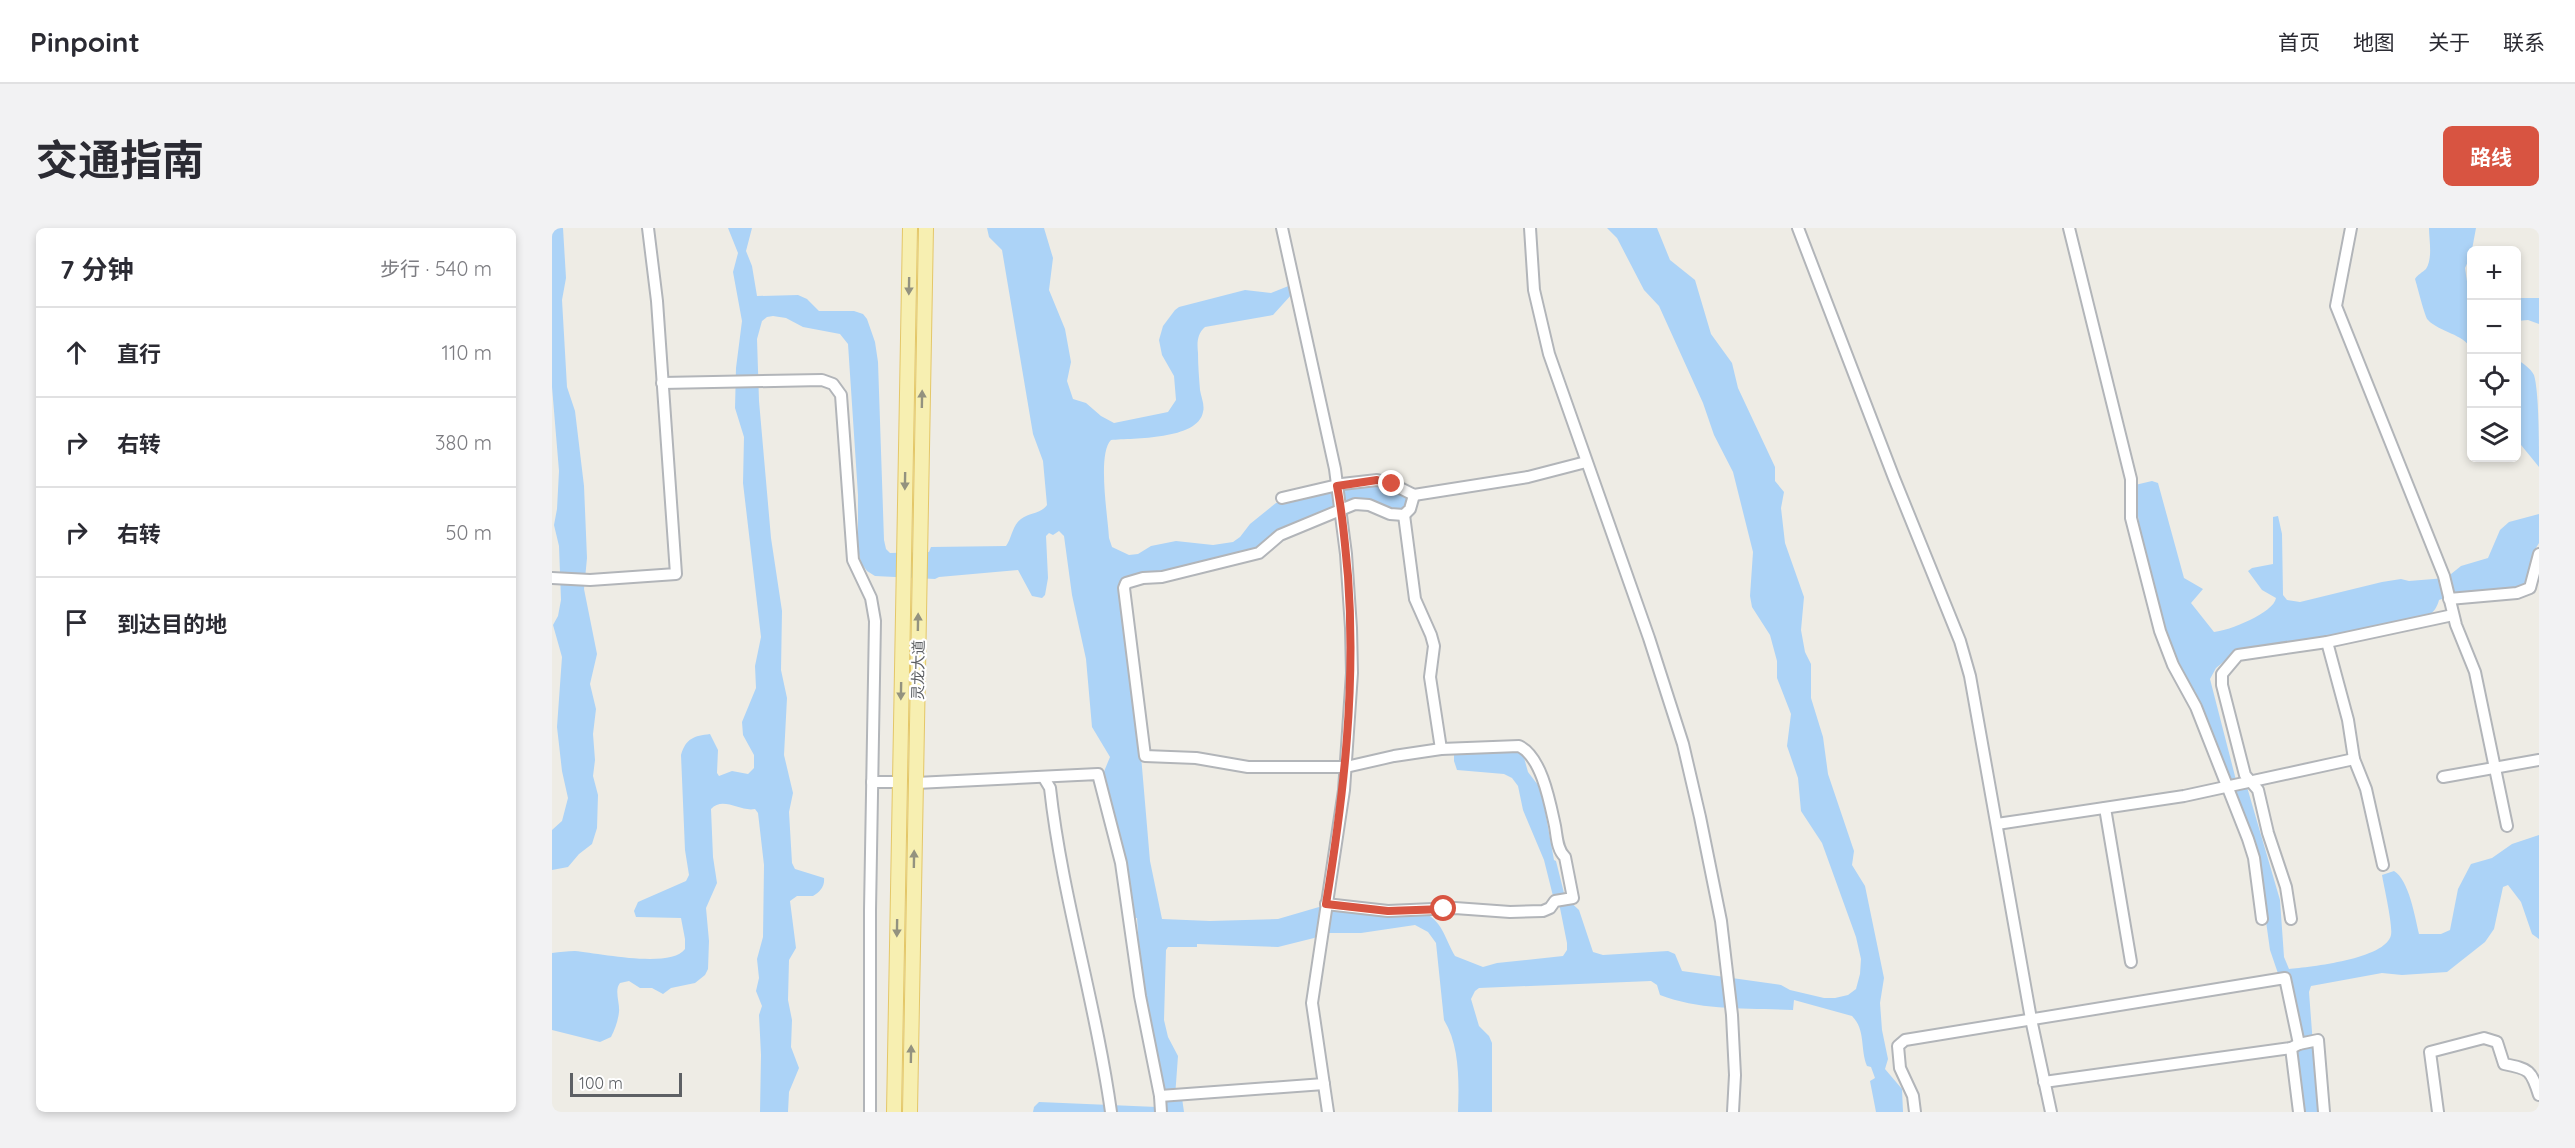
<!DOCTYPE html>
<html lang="zh">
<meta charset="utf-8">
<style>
body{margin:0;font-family:Quicksand,"Noto Sans SC",sans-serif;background:#f2f2f3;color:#2b2b33}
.controls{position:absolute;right:18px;top:18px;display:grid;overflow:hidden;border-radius:9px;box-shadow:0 3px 9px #0003}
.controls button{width:54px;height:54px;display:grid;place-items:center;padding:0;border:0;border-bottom:2px solid #e1e1e2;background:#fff;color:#2b2b33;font:30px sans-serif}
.scale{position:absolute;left:18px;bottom:15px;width:112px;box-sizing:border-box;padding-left:6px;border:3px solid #5d6064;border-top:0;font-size:16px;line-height:21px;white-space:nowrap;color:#5d6064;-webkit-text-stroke:4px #fff;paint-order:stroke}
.stop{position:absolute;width:18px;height:18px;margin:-14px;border:4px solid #d85441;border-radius:50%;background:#fff}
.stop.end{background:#d85441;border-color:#fff;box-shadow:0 2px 6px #0008}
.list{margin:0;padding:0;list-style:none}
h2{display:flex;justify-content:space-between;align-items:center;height:78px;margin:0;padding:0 24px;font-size:26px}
h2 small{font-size:20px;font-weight:400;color:#7c7c81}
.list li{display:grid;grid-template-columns:39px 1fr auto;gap:18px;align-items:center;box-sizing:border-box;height:90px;padding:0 24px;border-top:2px solid #e1e1e2}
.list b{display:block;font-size:22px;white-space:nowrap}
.list em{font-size:20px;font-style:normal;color:#7c7c81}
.icon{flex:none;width:33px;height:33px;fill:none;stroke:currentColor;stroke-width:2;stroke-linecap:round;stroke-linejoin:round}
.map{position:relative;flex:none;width:1987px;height:884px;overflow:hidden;border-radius:9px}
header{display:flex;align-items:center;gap:36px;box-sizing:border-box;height:84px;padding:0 30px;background:#fff;border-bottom:2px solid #e1e1e2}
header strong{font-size:28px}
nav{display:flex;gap:33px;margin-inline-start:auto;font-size:21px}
.intro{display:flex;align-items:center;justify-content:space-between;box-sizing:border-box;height:144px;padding:0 36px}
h1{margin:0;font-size:42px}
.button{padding:15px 27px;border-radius:9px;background:#d85441;color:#fff;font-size:21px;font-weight:700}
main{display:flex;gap:36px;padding:0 36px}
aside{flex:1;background:#fff;border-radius:9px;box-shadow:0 3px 9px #0003}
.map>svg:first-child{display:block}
.water{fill:#acd3f7}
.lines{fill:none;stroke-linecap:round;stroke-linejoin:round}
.minor-casing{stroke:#b2b5b9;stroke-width:14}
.major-casing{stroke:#e4c768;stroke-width:16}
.minor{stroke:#fff;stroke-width:10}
.major{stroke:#f7efb1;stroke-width:14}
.oneway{fill:#93927f}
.route{stroke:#d85441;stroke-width:8}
.labels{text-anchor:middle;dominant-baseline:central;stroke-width:4.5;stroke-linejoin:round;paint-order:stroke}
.street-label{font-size:15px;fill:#5d6064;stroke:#fff}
</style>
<header>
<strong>Pinpoint</strong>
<nav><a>首页</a><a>地图</a><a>关于</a><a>联系</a></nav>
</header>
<div class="intro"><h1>交通指南</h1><a class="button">路线</a></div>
<main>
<aside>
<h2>7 分钟<small>步行 · 540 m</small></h2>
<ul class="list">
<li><svg class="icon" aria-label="ahead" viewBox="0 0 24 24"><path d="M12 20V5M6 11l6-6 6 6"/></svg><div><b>直行</b></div><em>110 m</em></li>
<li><svg class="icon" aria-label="right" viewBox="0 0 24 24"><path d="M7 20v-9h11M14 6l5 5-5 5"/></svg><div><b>右转</b></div><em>380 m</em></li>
<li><svg class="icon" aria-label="right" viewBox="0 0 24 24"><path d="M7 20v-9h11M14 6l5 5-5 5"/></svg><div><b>右转</b></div><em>50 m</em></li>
<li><svg class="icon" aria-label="arrive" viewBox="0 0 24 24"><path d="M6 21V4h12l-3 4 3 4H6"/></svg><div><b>到达目的地</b></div></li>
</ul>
</aside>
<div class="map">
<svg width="1987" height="884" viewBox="0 0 1987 884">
<rect width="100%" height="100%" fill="#eeece5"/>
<g class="water">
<path d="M0 0H11L14 50 10 72 15 159 23 183 32 258 35 330 32 361 45 426 38 456 44 481 41 506 43 532 41 548 46 567 45 600 40 616 27 626 16 639 0 642V602L10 593 16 570 10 543 5 499 10 429 1 397 6 388 9 372 7 318 2 297 5 281 7 243 0 159Z"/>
<path d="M176 0H200L194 23 200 38 205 68 246 67 255 71 267 83H302L311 86 315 91 323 114 326 134 332 312 334 321 338 325 377 324 379 319 454 318C460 310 460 298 469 291 477 285 490 285 495 277L491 233 481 206 450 22 437 9 435 0H492L501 30 497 62 513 101 519 134 515 153 521 171 534 175 549 188 562 195 616 184 624 172 622 148 610 127 607 112 611 98 623 82 627 79 693 62 719 65 739 57 740 66 721 87 653 99C645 106 645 115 646 125 646 137 647 150 648 162 649 169 653 177 651 184 646 212 581 210 559 212 545 226 556 289 557 310L560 319 577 327 586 326 599 318 624 313 661 317 681 314 688 309 698 296 724 275 780 262 784 278 720 305 703 324 574 352 598 633 610 691 658 693 726 691 767 679 870 684C890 691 893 711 903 728L931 739 945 735 1011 728 1015 722V715L1006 670 1001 668 992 632 971 582 966 558 960 550 952 546 905 542 902 533V524L960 520 971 526 976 544 989 561 1002 632 1004 633 1013 669 1027 682 1041 724 1051 727 1116 723 1123 726 1130 743 1229 757 1238 762 1272 770H1283L1296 767 1304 761 1308 746 1309 731 1304 709 1270 615 1249 583 1246 550 1235 518 1239 486 1225 450V433L1218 407 1200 379 1198 368 1201 324 1181 244 1162 207 1151 175 1107 78 1092 62 1065 10 1055 0H1105L1118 32 1143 52 1159 106 1180 135 1186 160 1223 239V253L1232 264 1229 280 1233 315 1252 369 1249 402 1253 424 1259 436V470L1271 509 1276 546 1302 623 1300 637 1313 658 1332 750 1328 775 1330 802 1336 831 1333 841 1350 861 1351 884H1324L1318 853 1323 850 1319 839 1315 838C1308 821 1314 802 1300 788L1242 772 1241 782C1197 780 1149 783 1108 767L1105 757 1099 753 927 760 923 763 919 771 927 798 937 808 940 815V884H906C907 855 908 818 892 792L884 715 876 704 863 697 809 705H771L762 710 726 719 645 716V719H616L614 722 612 792 616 809 626 828 623 869 630 870 632 884H612L615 870 597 798 583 706 586 705 585 690H577L551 546 558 529 540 499 534 431 520 367 512 308 507 303 501 307 497 305 494 308 496 350 493 367 490 370 480 368 466 342 387 349 383 351 323 348 315 343 309 335 306 321V267L296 116 288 106 251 99 234 90 221 88 215 89 210 93 205 111 207 173 219 310 230 383 229 442 235 470 232 527 241 565 237 584 240 635 243 641 272 650C273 658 268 664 261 668H245L238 673 244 720 237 732 236 772 240 792 239 819 247 840 237 864 236 884H208L209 827 207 787 210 778 204 763 207 750 205 731 211 709 212 637 206 585 203 581C188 584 171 568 159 581L161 629 165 655 154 680 157 713 156 741 153 747 143 755 119 760 111 766 100 760H88L77 753 68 755C62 762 68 775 67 784 66 793 63 801 59 809L48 814 0 802V725C8 724 15 723 23 723 46 725 119 741 133 721V711L129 690 84 689 82 683 86 674 134 653 137 647 133 622 129 527C134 510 142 508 158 506L166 522 165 545 167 548 180 543 196 546 202 540V527L191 507 190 494 204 460 203 438 209 409 191 255 192 209 183 180 184 140 190 93 181 44 186 25Z"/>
<path d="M1877 0H1924L1919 27 1913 40 1917 67 1919 70V121C1912 106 1887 104 1876 92 1873 90 1865 57 1863 51 1866 46 1870 45 1874 41 1881 30 1877 12 1877 0Z"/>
<path d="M1964 70H1987V96L1976 92 1965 93Z"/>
<path d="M1964 131C1971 135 1978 140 1982 147 1987 163 1987 219 1987 239L1965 212Z"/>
<path d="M1600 253 1606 255 1632 350 1651 361 1639 375 1662 404C1676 403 1722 385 1724 370L1710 362 1696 343 1700 340 1721 336V289L1726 288 1730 306 1731 367 1735 372 1748 374 1830 354 1849 351 1857 353 1894 350 1909 338 1936 330 1948 302 1957 294 1987 286V315L1982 323 1980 339 1974 354 1970 358 1898 368 1887 372C1883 387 1875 388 1862 394L1681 426 1664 440 1658 451 1684 552 1695 559 1728 672 1732 729 1737 741C1758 739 1834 731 1839 707 1841 697 1832 659 1830 647L1842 643C1857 652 1863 689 1867 706H1889L1898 702 1906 661 1919 636 1940 630 1960 616 1987 607V711L1980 706 1969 674 1956 657 1951 659 1942 701 1933 714 1895 744 1850 747 1830 745 1759 758 1757 764 1761 817 1764 818 1766 884H1751L1743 822 1747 807 1718 722 1705 629 1643 463C1611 421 1585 310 1583 257Z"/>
<path d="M820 255 833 257 855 269 853 280 847 282 793 276 790 261Z"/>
<path d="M487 874 605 879V884H481L482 879Z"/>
</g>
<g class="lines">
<g class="minor-casing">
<g id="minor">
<path d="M730 0 783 241 794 326 799 400 800 445 792 562 760 775 776 884"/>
<path d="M978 0 982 62 997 126 1097 410 1131 516 1148 589 1169 693 1180 787 1183 847 1181 884"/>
<path d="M1246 0 1342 250 1408 413 1418 448 1479 791 1499 884"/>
<path d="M1517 0 1579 251V290L1608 403 1621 437 1644 479 1696 611 1702 630 1710 691"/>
<path d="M1799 0 1784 78 1892 348 1904 397 1923 444 1955 598"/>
<path d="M110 155 270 152 281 156 289 167 301 332 319 370 323 393 318 682V884"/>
<path d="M730 270 790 256 825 252 840 256 862 267 976 249 1034 234"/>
<path d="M852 287 863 371 879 407 882 418 878 449 889 521"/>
<path d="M0 350 38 352 124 346 105 73 96 0"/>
<path d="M1897 371 1965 365 1978 360 1987 326"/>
<path d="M1775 414 1796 492 1802 531 1814 561 1831 637"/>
<path d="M1891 549 1987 532"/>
<path d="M492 550 498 560C510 669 544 775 559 884"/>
<path d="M320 554H348"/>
<path d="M364 555 546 546 569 635 588 768 608 868 609 884"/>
<path d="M1553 580 1579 734"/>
<path d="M1445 596 1632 568 1802 531"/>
<path d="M774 676 836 683 903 680 958 684 991 683 998 680 1003 673 1021 670 1013 629C1005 622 1005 609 1003 598 998 575 990 529 967 518L889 521 842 528 794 539H696L644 530 593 528 572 360 574 355 591 350 610 349 707 325 728 307 803 276 817 277 838 286 852 287 858 281 862 267"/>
<path d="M1739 691 1734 659 1716 605 1706 562 1693 547 1670 457V446L1686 427 1775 414 1901 387"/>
<path d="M1739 820 1747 884"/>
<path d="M1492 854 1739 820 1747 816 1766 812 1772 884"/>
<path d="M608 868 772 856"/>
<path d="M1363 884 1361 868 1348 840 1346 818 1353 812 1733 750 1747 816"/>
<path d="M1886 884 1878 824 1932 810 1945 814 1952 836C1978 841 1979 842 1987 867"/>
</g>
</g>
<g class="major-casing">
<g id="major">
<path d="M342 884 358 0"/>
<path d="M358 884 374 0"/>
</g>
</g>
<use href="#minor" class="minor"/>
<use href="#major" class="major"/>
</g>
<defs><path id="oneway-solid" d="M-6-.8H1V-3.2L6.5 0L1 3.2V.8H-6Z" transform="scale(1.5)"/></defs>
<g class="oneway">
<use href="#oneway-solid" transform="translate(357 58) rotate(91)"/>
<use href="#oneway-solid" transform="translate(370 171) rotate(-89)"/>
<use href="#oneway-solid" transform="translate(353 253) rotate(91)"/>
<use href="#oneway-solid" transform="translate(366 394) rotate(-89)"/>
<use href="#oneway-solid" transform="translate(349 463) rotate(91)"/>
<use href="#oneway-solid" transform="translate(362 631) rotate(-89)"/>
<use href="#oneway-solid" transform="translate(345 700) rotate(91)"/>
<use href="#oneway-solid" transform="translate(359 826) rotate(-89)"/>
</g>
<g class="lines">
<path class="route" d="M840 256 825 252 785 258C791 287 793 318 796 348 804 459 792 566 774 676L836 683 892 681"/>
</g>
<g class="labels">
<g class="street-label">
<text transform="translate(366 442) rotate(-89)">灵龙大道</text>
</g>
</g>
</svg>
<div class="controls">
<button>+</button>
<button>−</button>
<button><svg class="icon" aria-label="locate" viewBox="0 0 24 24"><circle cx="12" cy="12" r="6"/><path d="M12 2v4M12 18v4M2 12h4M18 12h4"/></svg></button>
<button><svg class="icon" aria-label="layers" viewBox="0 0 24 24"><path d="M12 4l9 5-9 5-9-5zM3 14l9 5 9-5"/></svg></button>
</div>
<div class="scale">100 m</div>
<div class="stop" style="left:892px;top:681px"></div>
<div class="stop end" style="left:840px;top:256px"></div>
</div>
</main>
